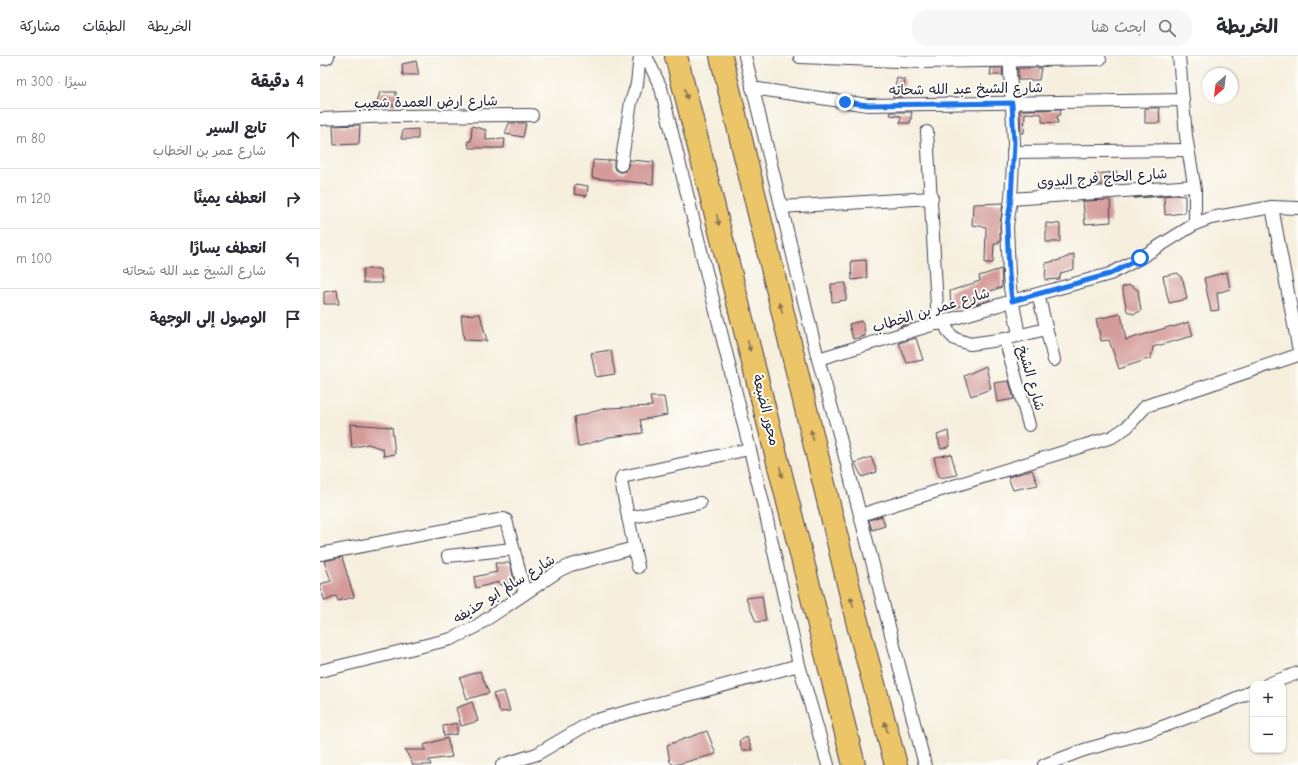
<!DOCTYPE html>
<html lang="ar">
<meta charset="utf-8">
<style>
body{margin:0;font-family:"Comic Neue","Playpen Sans Arabic",sans-serif;background:#f7f7f7;color:#2b2b33;direction:rtl}
.controls{position:absolute;right:12px;bottom:12px;display:grid;overflow:hidden;border-radius:8px;box-shadow:0 1px 3px #0004}
.controls button{width:36px;height:36px;display:grid;place-items:center;padding:0;border:0;border-bottom:1px solid #e1e1e2;background:#fff;color:#2b2b33;font:20px sans-serif}
.compass{position:absolute;left:882px;top:12px;width:36px;height:36px;border-radius:50%;background:#fff;box-shadow:0 1px 3px #0004;rotate:208deg}
.stop{position:absolute;width:12px;height:12px;margin:-9px;border:3px solid #1a73e8;border-radius:50%;background:#fff}
.stop.end{background:#1a73e8;border-color:#fff;box-shadow:0 1px 4px #0008}
.list{margin:0;padding:0;list-style:none}
h2{display:flex;justify-content:space-between;align-items:center;height:52px;margin:0;padding:0 16px;font-size:17px}
h2 small{font-size:13px;font-weight:400;color:#7c7c81}
.list li{display:grid;grid-template-columns:26px 1fr auto;gap:12px;align-items:center;box-sizing:border-box;height:60px;padding:0 16px;border-top:1px solid #e1e1e2}
.list b{display:block;font-size:15px;white-space:nowrap}
.list p{margin:0;font-size:13px;white-space:nowrap;color:#7c7c81}
.list em{font-size:13px;font-style:normal;color:#7c7c81}
.icon{flex:none;width:22px;height:22px;fill:none;stroke:currentColor;stroke-width:2;stroke-linecap:round;stroke-linejoin:round}
.map{position:relative;flex:none;width:978px;height:709px;overflow:hidden;direction:ltr}
header{display:flex;align-items:center;gap:24px;box-sizing:border-box;height:56px;padding:0 20px;background:#fff;border-bottom:1px solid #e1e1e2}
header strong{font-size:19px}
nav{display:flex;gap:22px;margin-inline-start:auto;font-size:14px}
.search{width:280px;height:36px;background:#f7f7f7;display:flex;align-items:center;gap:10px;box-sizing:border-box;padding:0 14px;border-radius:16px;color:#7c7c81;font-size:15px}
main{display:flex}
aside{flex:1;background:#fff}
.map>svg:first-child{display:block}
.building{fill:#d49b99}
.lines{fill:none;stroke-linecap:round;stroke-linejoin:round}
.street-casing{stroke:#424153;stroke-width:14}
.highway-casing{stroke:#424153;stroke-width:24}
.street{stroke:#fff;stroke-width:12}
.highway{stroke:#edc569;stroke-width:22}
.oneway{fill:#887452}
.route{stroke:#1a73e8;stroke-width:5}
.labels{text-anchor:middle;dominant-baseline:central;stroke-width:4;stroke-linejoin:round;paint-order:stroke}
.street-label{font-size:14px;fill:#22223b;stroke:#fdfcf7}
</style>
<header>
<strong>الخريطة</strong>
<div class="search"><svg class="icon" aria-label="search" viewBox="0 0 24 24"><circle cx="10" cy="10" r="6"/><path d="M15 15l6 6"/></svg>ابحث هنا</div>
<nav><a>الخريطة</a><a>الطبقات</a><a>مشاركة</a></nav>
</header>
<main>
<div class="map">
<svg width="978" height="709" viewBox="0 0 978 709">
<rect width="100%" height="100%" fill="#fdfcf7"/>
<filter id="ink" filterUnits="userSpaceOnUse"><feTurbulence type="fractalNoise" baseFrequency=".025" numOctaves="2"/><feDisplacementMap in="SourceGraphic" scale="8" xChannelSelector="R" yChannelSelector="G"/><feConvolveMatrix kernelMatrix="1 2 1 2 8 2 1 2 1" color-interpolation-filters="sRGB"/></filter>
<filter id="wash" filterUnits="userSpaceOnUse"><feTurbulence type="fractalNoise" baseFrequency=".012" numOctaves="4" result="noise"/><feDisplacementMap in="SourceGraphic" scale="16" xChannelSelector="R" yChannelSelector="G"/><feGaussianBlur stdDeviation="0.9" result="paint"/><feColorMatrix in="noise" values="0 0 0 0 0 0 0 0 0 0 0 0 0 0 0 0 0 1.4 0 .05"/><feComposite in="paint" operator="in"/></filter>
<g filter="url(#wash)">
<rect width="100%" height="100%" fill="#f6efde"/>
<g id="blocks">
<g class="building">
<path d="M96 5 99 19H83L82 8Z"/>
<path d="M671 12H682L683 19H670Z"/>
<path d="M698 12H721L719 24H698Z"/>
<path d="M577 22 585 24 582 41H573Z"/>
<path d="M60 36H76V49H56Z"/>
<path d="M825 52H839L840 67H825Z"/>
<path d="M741 53 740 59 737 61 738 67 722 66V58L705 57 704 77H701L700 54Z"/>
<path d="M571 56H592L590 67H580L581 60 570 59Z"/>
<path d="M189 67H206L203 81 185 78Z"/>
<path d="M40 69 39 88 14 89 13 70Z"/>
<path d="M152 70 166 74V84L185 83 184 92H149L148 85H151Z"/>
<path d="M98 73V83H81L83 74Z"/>
<path d="M273 104 289 105V104H294V112L300 116H304L307 113 310 104 334 106 333 128 272 122Z"/>
<path d="M796 116 797 128 778 129 776 118Z"/>
<path d="M255 128 268 130 267 140 254 138Z"/>
<path d="M855 139 865 140V157L845 159 844 140 813 142Z"/>
<path d="M790 144 791 166 765 168 763 145Z"/>
<path d="M683 147 680 169V186L678 185V188H674L673 207H665L666 171 652 169 653 148Z"/>
<path d="M726 167 740 168V186H726Z"/>
<path d="M754 198V213L741 217 739 223 725 224 726 207 740 204Z"/>
<path d="M546 204 547 222 532 224 531 205Z"/>
<path d="M43 213H60L62 227H43Z"/>
<path d="M681 213 682 231 668 236 670 244 656 248V245L631 253 630 235 660 225 659 220Z"/>
<path d="M907 216 910 233 897 237 899 254 891 255 884 222Z"/>
<path d="M858 217 863 224 867 243 849 247 843 220Z"/>
<path d="M526 227V244L512 246 511 228Z"/>
<path d="M810 229 818 234 821 255 813 258 807 255 802 231Z"/>
<path d="M17 234 19 248H4V236Z"/>
<path d="M160 258 167 285 144 284 141 259Z"/>
<path d="M801 258 806 284 852 270 853 271 869 266 873 280 833 291 831 302 799 313 789 284 781 285 776 263Z"/>
<path d="M586 260 595 265 580 271 583 266Z"/>
<path d="M541 265 544 270 545 280 533 283 529 268Z"/>
<path d="M596 282 603 304 587 307 579 287Z"/>
<path d="M291 294 295 318 276 321 271 297Z"/>
<path d="M666 310 671 333 651 340 644 320Z"/>
<path d="M689 325 694 343 677 346 674 327Z"/>
<path d="M330 341H344L347 359 320 364 323 377 289 381 258 391 254 361 287 352 332 350Z"/>
<path d="M30 368 72 371 75 398 64 400 63 393 48 388 32 392Z"/>
<path d="M628 375 630 390 621 393 617 379Z"/>
<path d="M631 398 637 419 619 422 614 401Z"/>
<path d="M551 401 557 416 542 421 535 407Z"/>
<path d="M712 414 718 429 693 434 688 421Z"/>
<path d="M562 460 565 470 552 474 549 464Z"/>
<path d="M22 501 34 541 18 545 16 540 5 545 0 533V528L11 525 4 505Z"/>
<path d="M175 507H190L195 528 180 529 179 526 156 532 154 521 177 516Z"/>
<path d="M442 540 446 565 436 566 426 542Z"/>
<path d="M160 615 169 637 147 643 140 622Z"/>
<path d="M184 635 190 655 180 656 173 638Z"/>
<path d="M152 646 158 665 141 670 136 652Z"/>
<path d="M137 667V678L124 680 123 670Z"/>
<path d="M387 675 396 698 354 709 350 706 347 689Z"/>
<path d="M427 681 432 694H422L419 685Z"/>
<path d="M127 682 132 701 109 704 111 709H93L85 694H106L104 689Z"/>
</g>
</g>
</g>
<g filter="url(#ink)">
<use href="#blocks" fill-opacity="0" stroke="#424153" stroke-width="1"/>
<g class="lines">
<g class="street-casing">
<g id="street">
<path d="M326 0 341 32 445 455 479 609 508 709"/>
<path d="M425 0 498 303 518 374 605 709"/>
<path d="M693 0 690 10V15L694 87 691 143 687 170 689 218 690 232 699 279"/>
<path d="M859 0 866 80 875 134V168"/>
<path d="M480 1 603 6 780 3"/>
<path d="M0 3 7 2 8 0"/>
<path d="M432 32 548 49 863 44"/>
<path d="M0 63 74 60 212 59"/>
<path d="M607 76 618 268"/>
<path d="M693 96 868 94"/>
<path d="M301 109 311 46 317 28 320 0"/>
<path d="M691 143 874 130"/>
<path d="M461 151 612 142"/>
<path d="M952 151 978 290"/>
<path d="M718 238 734 304"/>
<path d="M624 266 629 277 635 283 650 288 685 283 726 273"/>
<path d="M685 283 709 369"/>
<path d="M498 303 692 245 790 218 820 202 875 168 891 162 952 151 978 152"/>
<path d="M540 459 792 381 807 371 826 350 978 299"/>
<path d="M308 462 380 447"/>
<path d="M0 498 184 463 186 464 205 537"/>
<path d="M128 500 193 493"/>
<path d="M318 511 301 425 302 421 429 393"/>
<path d="M0 615 131 583 152 573 240 514 251 509 314 492"/>
<path d="M948 628 978 617"/>
<path d="M182 709 217 698 273 665 479 609"/>
<path d="M724 709 764 694 834 674 898 650 933 635"/>
</g>
</g>
<g class="highway-casing">
<g id="highway">
<path d="M356 0 534 709"/>
<path d="M401 0 538 569 576 709"/>
</g>
</g>
<use href="#street" class="street"/>
<use href="#highway" class="highway"/>
</g>
<defs><path id="oneway-solid" d="M-6-.8H1V-3.2L6.5 0L1 3.2V.8H-6Z"/></defs>
<g class="oneway">
<use href="#oneway-solid" transform="translate(366 38) rotate(76)"/>
<use href="#oneway-solid" transform="translate(398 164) rotate(76)"/>
<use href="#oneway-solid" transform="translate(461 252) rotate(-104)"/>
<use href="#oneway-solid" transform="translate(429 290) rotate(76)"/>
<use href="#oneway-solid" transform="translate(492 379) rotate(-104)"/>
<use href="#oneway-solid" transform="translate(461 416) rotate(76)"/>
<use href="#oneway-solid" transform="translate(532 546) rotate(-104)"/>
<use href="#oneway-solid" transform="translate(566 671) rotate(-105)"/>
</g>
</g>
<g class="lines" filter="url(#ink)">
<path class="route" d="M525 46 548 49 692 47 694 87 691 143 687 170 689 218 692 245 790 218 820 202"/>
</g>
<g class="labels">
<g class="street-label">
<text transform="translate(646 33) rotate(-1)">شارع الشيخ عبد الله شحاته</text>
<text transform="translate(106 46) rotate(-1)">شارع ارض العمدة شعيب</text>
<text transform="translate(782 122) rotate(-4)">شارع الحاج فرج البدوى</text>
<text transform="translate(611 254) rotate(-17)">شارع عمر بن الخطاب</text>
<text transform="translate(711 322) rotate(74)">شارع الشيخ</text>
<text transform="translate(446 354) rotate(76)">محور الضبعة</text>
<text transform="translate(184 533) rotate(-32)">شارع سالم ابو حذيفه</text>
</g>
</g>
</svg>
<div class="controls">
<button>+</button>
<button>−</button>
</div>
<svg class="compass" viewBox="-18 -18 36 36"><path d="M0-13l5 13h-10z" fill="#e53935"/><path d="M0 13l5-13h-10z" fill="#7c7c81"/></svg>
<div class="stop" style="left:820px;top:202px"></div>
<div class="stop end" style="left:525px;top:46px"></div>
</div>
<aside>
<h2>4 دقيقة<small>سيرًا · 300 m</small></h2>
<ul class="list">
<li><svg class="icon" aria-label="ahead" viewBox="0 0 24 24"><path d="M12 20V5M6 11l6-6 6 6"/></svg><div><b>تابع السير</b><p>شارع عمر بن الخطاب</p></div><em>80 m</em></li>
<li><svg class="icon" aria-label="right" viewBox="0 0 24 24"><path d="M7 20v-9h11M14 6l5 5-5 5"/></svg><div><b>انعطف يمينًا</b></div><em>120 m</em></li>
<li><svg class="icon" aria-label="left" viewBox="0 0 24 24"><path d="M17 20v-9H6M10 6l-5 5 5 5"/></svg><div><b>انعطف يسارًا</b><p>شارع الشيخ عبد الله شحاته</p></div><em>100 m</em></li>
<li><svg class="icon" aria-label="arrive" viewBox="0 0 24 24"><path d="M6 21V4h12l-3 4 3 4H6"/></svg><div><b>الوصول إلى الوجهة</b></div></li>
</ul>
</aside>
</main>
